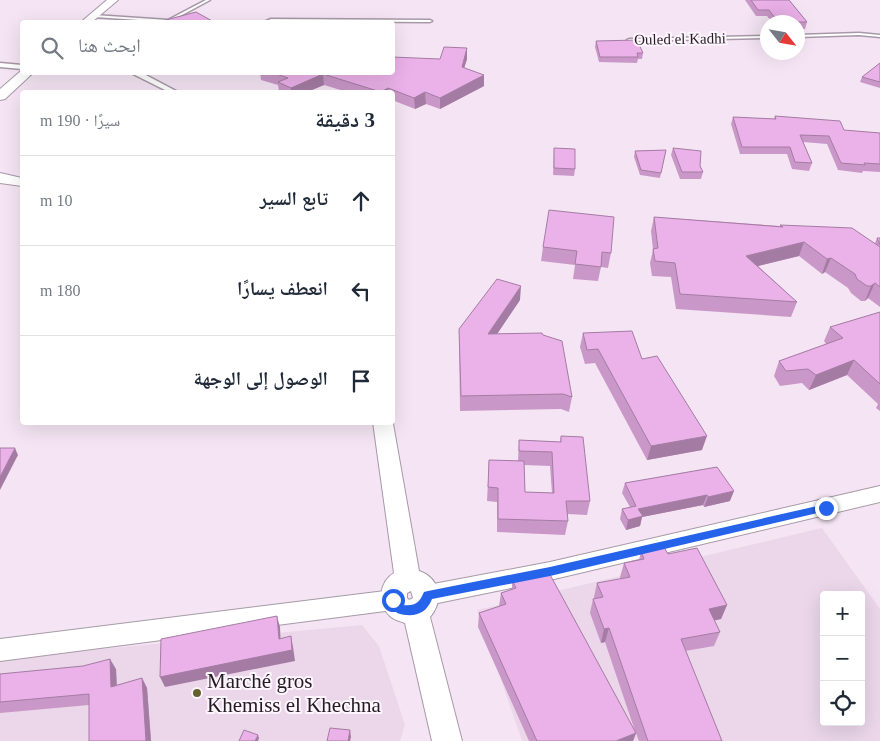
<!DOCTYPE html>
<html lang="ar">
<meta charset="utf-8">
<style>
body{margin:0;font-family:"Times New Roman","Noto Naskh Arabic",serif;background:#f6f6f7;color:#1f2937;direction:rtl}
.controls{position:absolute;right:15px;bottom:15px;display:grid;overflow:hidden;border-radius:5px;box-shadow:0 5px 20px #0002}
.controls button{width:45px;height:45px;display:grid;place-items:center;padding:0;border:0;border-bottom:1px solid #e0e1e3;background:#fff;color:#1f2937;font:25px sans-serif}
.compass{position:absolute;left:760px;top:15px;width:45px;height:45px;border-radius:50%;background:#fff;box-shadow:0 5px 20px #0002;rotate:121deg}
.stop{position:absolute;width:15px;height:15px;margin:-11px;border:4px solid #2563eb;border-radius:50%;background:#fff}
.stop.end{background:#2563eb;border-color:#fff;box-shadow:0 1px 5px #0008}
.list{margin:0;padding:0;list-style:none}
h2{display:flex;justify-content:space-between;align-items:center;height:65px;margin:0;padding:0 20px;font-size:21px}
h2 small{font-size:16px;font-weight:400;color:#747a83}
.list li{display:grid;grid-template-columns:32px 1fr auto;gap:15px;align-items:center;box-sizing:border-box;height:90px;padding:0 20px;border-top:1px solid #e0e1e3}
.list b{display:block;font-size:19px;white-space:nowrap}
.list em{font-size:16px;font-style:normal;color:#747a83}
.icon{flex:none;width:28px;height:28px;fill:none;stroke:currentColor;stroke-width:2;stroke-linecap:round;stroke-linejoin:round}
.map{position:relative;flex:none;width:880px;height:741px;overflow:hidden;direction:ltr}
.search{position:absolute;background:#fff;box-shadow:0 5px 20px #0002;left:20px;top:20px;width:375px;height:55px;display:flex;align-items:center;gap:12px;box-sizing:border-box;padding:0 18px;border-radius:5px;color:#747a83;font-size:19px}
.panel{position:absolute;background:#fff;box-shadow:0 5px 20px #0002;left:20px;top:90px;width:375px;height:335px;border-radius:5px;direction:rtl}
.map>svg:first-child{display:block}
.built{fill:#ebd6ea;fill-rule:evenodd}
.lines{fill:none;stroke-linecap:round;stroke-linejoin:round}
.service-casing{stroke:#a799a7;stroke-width:3}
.minor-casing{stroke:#a799a7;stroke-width:3}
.secondary-casing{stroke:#a799a7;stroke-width:2}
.primary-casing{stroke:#a799a7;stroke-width:2}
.service{fill:#fff;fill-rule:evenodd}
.minor{fill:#fff;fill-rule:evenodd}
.secondary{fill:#fff;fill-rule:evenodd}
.primary{fill:#fff;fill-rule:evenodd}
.wall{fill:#ca98c8;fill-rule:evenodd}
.shaded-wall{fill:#a47ca3}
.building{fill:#ebb1e9;stroke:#a47ca3}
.route{fill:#2563eb}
.poi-dot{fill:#66602c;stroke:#fef5fe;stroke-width:2}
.labels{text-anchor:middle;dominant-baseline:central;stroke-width:4;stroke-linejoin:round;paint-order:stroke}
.far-street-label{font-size:15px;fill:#221c21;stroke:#fef5fe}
.near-poi-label{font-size:21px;fill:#221c21;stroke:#fef5fe;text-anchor:start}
</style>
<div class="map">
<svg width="880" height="741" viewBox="0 0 880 741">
<rect width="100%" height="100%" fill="#f5e5f4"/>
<g class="built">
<path d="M822 528 880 609V741H522L477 610ZM824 595H861V722H824Z"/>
<path d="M362 625 379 646 405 725 400 741H0V661L101 649Z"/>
</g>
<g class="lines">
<g class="service-casing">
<g id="service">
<path d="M206 0H210L169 22 94 17 92 16 94 15 168 20Z"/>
<path d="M271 19 430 20 432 21 430 22 271 21 268 22H264Z"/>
<path d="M859 33 880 35V37L859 35 798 37V35Z"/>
<path d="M768 36V38L629 41 627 40 629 39Z"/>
</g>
</g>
<g class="minor-casing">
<g id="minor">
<path d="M0 63 22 65V69L0 67Z"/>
<path d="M129 72H140L178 92H169Z"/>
</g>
</g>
<g class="secondary-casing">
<g id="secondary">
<path d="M880 486V502L550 580 428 605 420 602 417 595 420 588 428 585 550 562Z"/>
<path d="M393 590 401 593 404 600 401 607 393 610 0 661V639Z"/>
</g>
</g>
<g class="primary-casing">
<g id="primary">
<path d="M107 0H118L92 22H81Z"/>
<path d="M22 70V72H34L5 99 0 100V89Z"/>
<path d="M0 173 22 178V186L0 183Z"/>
<path d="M392 418 419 571C440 578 444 601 430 617L462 741H432L405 623C400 621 394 620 390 616 377 604 379 582 394 573L373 422H392ZM411 591 413 598 409 600 407 598V593Z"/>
</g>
</g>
<use href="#service" class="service"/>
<use href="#minor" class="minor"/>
<use href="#secondary" class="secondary"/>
<use href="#primary" class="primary"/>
</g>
<g class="wall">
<path d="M745 0H789L807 22 805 29H798V22H772L767 16H756Z"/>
<path d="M596 41 643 53 642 59H638L637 63 599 62 595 47Z"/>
<path d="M467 48V59L464 68 484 86 440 109 426 104 415 109 392 100V92H347L324 85 307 92H279L278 85 261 80 260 72H392L440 59Z"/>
<path d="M880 63V88L860 82 862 77Z"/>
<path d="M775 116 844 130 880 133V172L863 171 862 173 838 170 827 144 803 142 812 163 809 171 792 169 787 154H740L731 124 733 117 774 119Z"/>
<path d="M554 148 575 169 574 176 553 175Z"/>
<path d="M673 148 700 166 703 172 701 179H680L671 155Z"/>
<path d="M666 150 660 178 640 175 634 157 635 151Z"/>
<path d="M654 217 780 226V225L875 243 877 238H880V307L868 298 865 301H861L851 293 848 288 825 272 822 274 799 256 758 266 797 302 791 317 676 309 671 277 652 276 650 263 653 250 651 231Z"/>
<path d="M543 247 611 253 608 268 601 267 598 281 573 279 575 265 541 261Z"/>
<path d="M520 300 497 334 543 335 572 397 569 412 561 409 460 411 459 329Z"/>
<path d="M880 312V411L876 408 878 404 847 375 809 390 802 383 780 386 774 376 779 361 826 344 824 341 830 327Z"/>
<path d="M583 333 642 359 702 450 647 460 595 363 585 364 580 347Z"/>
<path d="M561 436 590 501 587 515 567 514 568 521 565 535 497 532V502L487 501 489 460 518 461 519 440 560 442ZM524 465 550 466 552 493 525 492Z"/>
<path d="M717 467 730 501 704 507 703 505 642 517 640 526 626 530 620 519 622 509 630 507 622 493 625 483Z"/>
<path d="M641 551 668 554 727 605 721 619 714 620 720 632 714 646 685 651 722 741H639L636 733 633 741H529L478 627 479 613 499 606 501 593 512 589V580L635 731 605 642 601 643 590 613 593 599H594V597L597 583 621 579 620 577 624 563 639 560Z"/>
<path d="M116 669 117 685 142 678 147 688 151 741H89V705L0 713V674Z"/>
</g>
<g class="shaded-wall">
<path d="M467 48V59L461 78 462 67Z"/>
<path d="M323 74 324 85 307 92H291V88Z"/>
<path d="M484 75V86L440 109V98Z"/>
<path d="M388 88V92H381Z"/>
<path d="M425 92 426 104 415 109 414 98Z"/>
<path d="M804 242 799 256 742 270 746 256Z"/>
<path d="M831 258 825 272 822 274 827 259Z"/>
<path d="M875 283 868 298 865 301 871 286Z"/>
<path d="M521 286 520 300 487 349 488 334Z"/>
<path d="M854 360 847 375 809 390 816 375Z"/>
<path d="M707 436 702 450 647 460 651 446Z"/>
<path d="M15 448 18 455 0 490V477Z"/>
<path d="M734 491 730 501 704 507 708 497Z"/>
<path d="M707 495 703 505 642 517 640 526 626 530 628 520 638 509Z"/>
<path d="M727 605 721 619 703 623 709 609Z"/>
<path d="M277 616 280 627 281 650 279 639Z"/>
<path d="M609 628 605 642 601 643 604 629Z"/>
<path d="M291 636 293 647 295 661 165 687 160 677Z"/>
<path d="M110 659 116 669 117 697 111 687Z"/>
<path d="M142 678 147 688 151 741H146Z"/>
<path d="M350 730 351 737 350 741H348Z"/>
<path d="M636 733 633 741H616Z"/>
<path d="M258 735 259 738 258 741H255Z"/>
</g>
<g class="building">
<path d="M751 0H789L807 22H778L769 10H758Z"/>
<path d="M196 12 214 22H158Z"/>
<path d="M637 40 643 53H637L638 57H600L596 41Z"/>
<path d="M444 47 467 48 462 67 484 75 440 98 425 92 414 98 388 88 381 92 323 74 291 88 278 82 288 78 271 72H392V57L440 59Z"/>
<path d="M880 63V82L862 77Z"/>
<path d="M775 116 840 121 844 130 880 133V164L864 163 865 165 841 163 829 136 800 135 812 163 795 162 790 147H742L733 117 776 119Z"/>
<path d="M554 148 575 149V169L554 168Z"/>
<path d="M673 148 701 151 700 166 703 172H682Z"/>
<path d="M666 150 661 173 641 170 635 151Z"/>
<path d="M549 210 614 217 611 253 602 252 601 267 575 264 577 251 543 247Z"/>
<path d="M654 217 783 227 780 225 852 228 880 247V287L875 283 871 286H867L857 279 855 274 831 258 827 259 804 242 746 256 797 302 680 294 675 263 655 261 653 249 658 248Z"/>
<path d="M877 238H880V245Z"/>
<path d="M497 279 521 286 488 334 542 333 543 335 562 341 572 397 563 394 461 396 459 329Z"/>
<path d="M880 312V384L854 360 816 375 808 369 786 371 779 361 843 338 830 327Z"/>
<path d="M632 331 642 359 657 356 707 436 651 446 598 349 587 350 583 333Z"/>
<path d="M561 436 583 437 590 501H566L568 521 498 519V488L488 487 489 460 524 461 525 492 554 493 552 452 519 451V440L561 442Z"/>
<path d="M0 448H15L0 477Z"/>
<path d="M717 467 734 491 708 497 707 495 638 509 643 516 628 520 622 509 636 506 625 483Z"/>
<path d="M664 547 668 554 697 548 727 605 709 609 720 632 681 639 722 741H648L609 628 604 629 593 599 603 597 597 583 630 577 624 563 644 559 641 551Z"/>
<path d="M547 569 636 733 616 741H537L479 613 506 604 501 593 516 588 512 580Z"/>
<path d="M277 616 279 639 291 636 292 650 160 677 161 639Z"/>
<path d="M110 659 111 687 142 678 146 741H89V694L0 702V674L83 666Z"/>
<path d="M330 728 350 730 348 741H327Z"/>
<path d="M244 730 258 735 255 741H239Z"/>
</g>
<path class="route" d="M826 504 831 508 826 511 550 576 432 599C426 615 412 618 397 613L388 600 393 596 397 597 403 605C416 606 419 603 424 592L428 591 550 567Z"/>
<circle class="poi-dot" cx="197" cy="693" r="5"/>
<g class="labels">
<g class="far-street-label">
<text transform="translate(680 39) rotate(-1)">Ouled el Kadhi</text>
</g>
<g class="near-poi-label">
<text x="207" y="681">Marché gros<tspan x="207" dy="24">Khemiss el Khechna</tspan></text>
</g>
</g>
</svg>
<div class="controls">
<button>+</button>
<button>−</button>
<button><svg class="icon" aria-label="locate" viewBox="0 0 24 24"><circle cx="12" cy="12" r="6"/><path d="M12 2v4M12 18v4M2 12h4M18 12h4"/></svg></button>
</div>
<svg class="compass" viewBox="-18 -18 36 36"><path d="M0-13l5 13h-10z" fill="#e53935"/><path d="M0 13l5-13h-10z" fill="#747a83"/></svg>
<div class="stop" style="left:393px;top:600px"></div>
<div class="stop end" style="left:826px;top:508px"></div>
<div class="search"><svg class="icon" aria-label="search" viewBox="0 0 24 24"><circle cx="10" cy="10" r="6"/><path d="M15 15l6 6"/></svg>ابحث هنا</div>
<section class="panel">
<h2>3 دقيقة<small>سيرًا · 190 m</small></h2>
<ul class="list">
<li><svg class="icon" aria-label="ahead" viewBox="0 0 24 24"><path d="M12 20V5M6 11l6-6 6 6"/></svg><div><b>تابع السير</b></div><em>10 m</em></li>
<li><svg class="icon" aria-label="left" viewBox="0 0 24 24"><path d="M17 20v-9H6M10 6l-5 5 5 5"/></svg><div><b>انعطف يسارًا</b></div><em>180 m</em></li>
<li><svg class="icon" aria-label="arrive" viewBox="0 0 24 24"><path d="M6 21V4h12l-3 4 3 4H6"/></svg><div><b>الوصول إلى الوجهة</b></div></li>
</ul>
</section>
</div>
